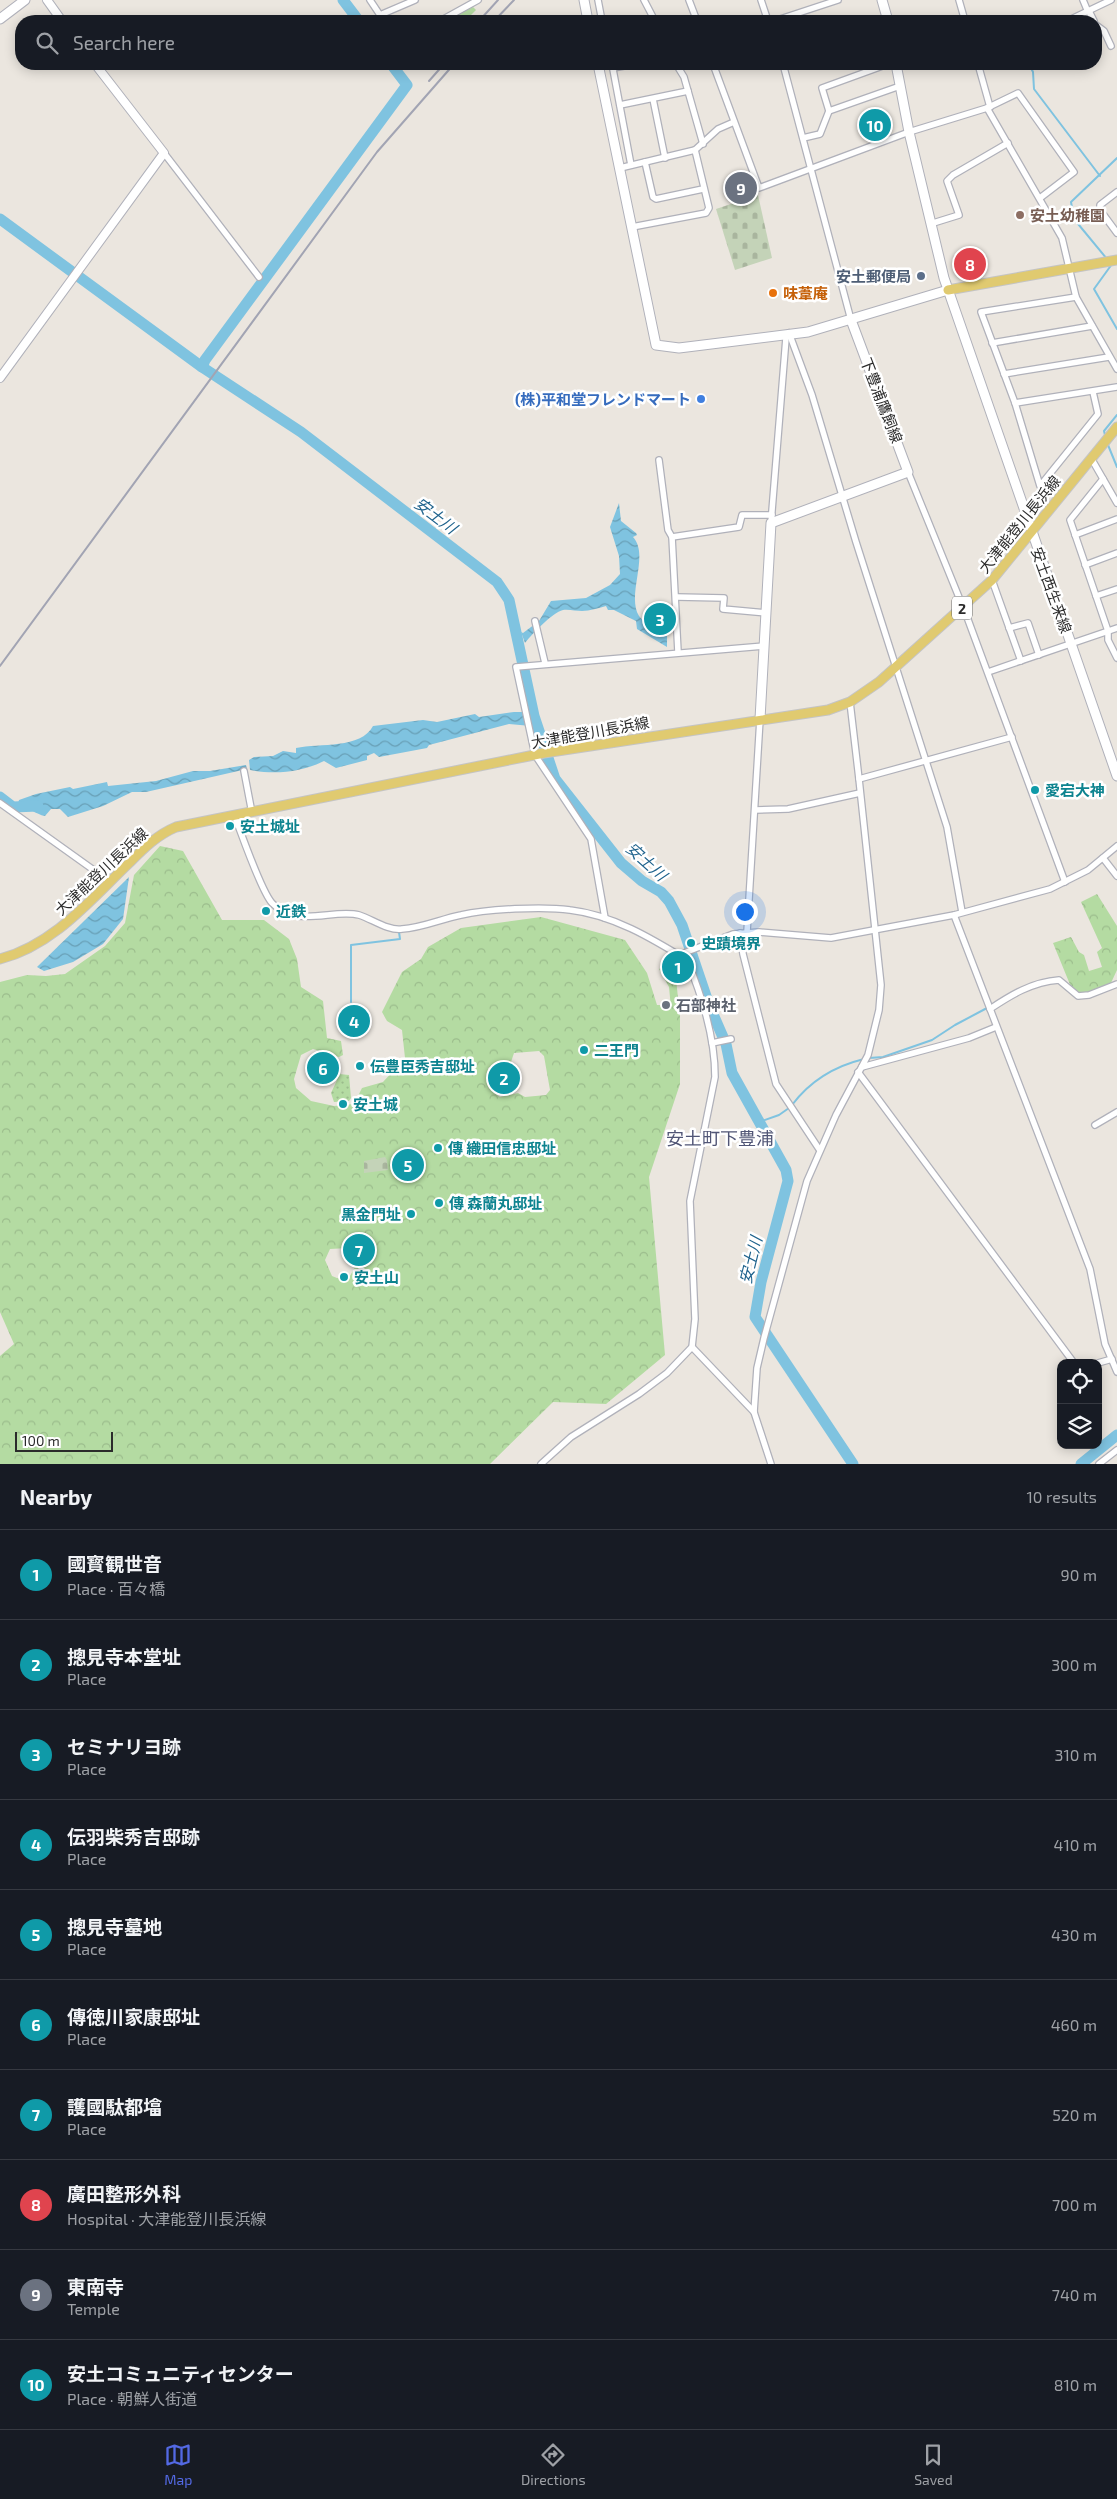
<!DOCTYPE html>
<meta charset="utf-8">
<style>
body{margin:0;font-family:"Exo 2","Noto Sans JP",sans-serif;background:#242831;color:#f1f3f6}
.controls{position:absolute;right:15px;bottom:15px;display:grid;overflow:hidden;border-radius:10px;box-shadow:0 2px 12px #0003}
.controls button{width:45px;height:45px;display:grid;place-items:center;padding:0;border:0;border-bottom:1px solid #363941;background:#171b24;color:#f1f3f6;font:25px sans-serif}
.scale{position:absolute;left:15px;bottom:12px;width:98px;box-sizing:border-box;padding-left:5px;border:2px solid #2b2b2b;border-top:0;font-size:14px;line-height:18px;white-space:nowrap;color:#2b2b2b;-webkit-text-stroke:4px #fff;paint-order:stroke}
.you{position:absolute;left:744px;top:911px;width:18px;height:18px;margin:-12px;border:4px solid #fff;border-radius:50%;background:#1a73e8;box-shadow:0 0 0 8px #1a73e833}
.badge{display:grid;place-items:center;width:32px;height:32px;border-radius:50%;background:#5369e4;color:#fff;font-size:16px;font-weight:700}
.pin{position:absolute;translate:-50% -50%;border:2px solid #fff;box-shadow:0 1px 5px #0006}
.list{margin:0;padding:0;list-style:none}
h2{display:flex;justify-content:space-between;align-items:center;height:65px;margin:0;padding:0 20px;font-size:21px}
h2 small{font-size:16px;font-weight:400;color:#9ea1a6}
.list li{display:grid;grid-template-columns:32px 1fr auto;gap:15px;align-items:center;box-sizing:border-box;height:90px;padding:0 20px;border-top:1px solid #363941}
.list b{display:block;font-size:19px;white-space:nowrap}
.list p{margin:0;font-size:16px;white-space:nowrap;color:#9ea1a6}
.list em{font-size:16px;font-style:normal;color:#9ea1a6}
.icon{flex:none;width:28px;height:28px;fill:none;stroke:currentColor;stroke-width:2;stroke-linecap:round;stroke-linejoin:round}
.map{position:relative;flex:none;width:1117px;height:1464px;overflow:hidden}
.search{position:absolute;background:#171b24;box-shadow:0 2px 12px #0003;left:15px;right:15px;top:15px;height:55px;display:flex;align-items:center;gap:12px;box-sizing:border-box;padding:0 18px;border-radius:20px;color:#9ea1a6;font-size:19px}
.sheet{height:965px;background:#171b24}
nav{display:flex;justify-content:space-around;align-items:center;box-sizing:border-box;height:70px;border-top:1px solid #363941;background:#171b24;font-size:14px;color:#9ea1a6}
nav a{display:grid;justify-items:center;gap:2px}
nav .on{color:#5369e4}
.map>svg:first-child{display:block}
.grass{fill:url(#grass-tufts)}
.forest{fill:url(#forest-crowns);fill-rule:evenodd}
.cemetery{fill:url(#cemetery-stones)}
.garden{fill:url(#garden-dots)}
.water{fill:url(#water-waves)}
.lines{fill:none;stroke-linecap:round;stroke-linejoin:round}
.stream{stroke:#7fc3e0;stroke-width:2}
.river{stroke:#7fc3e0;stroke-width:11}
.minor-casing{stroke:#b0b1ba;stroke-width:8}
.tertiary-casing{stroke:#b0b1ba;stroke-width:10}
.secondary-casing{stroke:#b0b1ba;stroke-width:11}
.primary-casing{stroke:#c4c4c4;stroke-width:11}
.minor{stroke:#fff;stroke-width:5.5}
.tertiary{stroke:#fff;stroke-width:8}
.secondary{stroke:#fff;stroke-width:9}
.primary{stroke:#e0ca70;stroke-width:9}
.rail{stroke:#a2a4b3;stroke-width:2}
.education-dot{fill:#8d6e63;stroke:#fff;stroke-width:2}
.service-dot{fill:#5c6f8a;stroke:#fff;stroke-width:2}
.food-dot{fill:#e8710a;stroke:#fff;stroke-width:2}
.shop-dot{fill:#3f7fe0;stroke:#fff;stroke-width:2}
.culture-dot{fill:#0f9aa8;stroke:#fff;stroke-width:2}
.worship-dot{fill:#6b7280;stroke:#fff;stroke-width:2}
.labels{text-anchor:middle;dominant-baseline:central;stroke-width:5;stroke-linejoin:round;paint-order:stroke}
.shield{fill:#fff;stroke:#6b6b6b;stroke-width:1}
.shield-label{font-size:14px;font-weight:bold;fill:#2b2b2b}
.education-label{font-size:15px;font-weight:bold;fill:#785e54;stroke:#fff;text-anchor:start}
.service-label{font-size:15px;font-weight:bold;fill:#4e5e75;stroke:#fff;text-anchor:end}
.food-label{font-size:15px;font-weight:bold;fill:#c56008;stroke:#fff;text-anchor:start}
.shop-label{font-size:15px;font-weight:bold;fill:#366cbe;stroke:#fff;text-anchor:end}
.street-label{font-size:15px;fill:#2b2b2b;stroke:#fff}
.culture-label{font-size:15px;font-weight:bold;fill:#0d838f;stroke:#fff;text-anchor:start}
.worship-label{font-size:15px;font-weight:bold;fill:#5b616d;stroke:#fff;text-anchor:start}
.water-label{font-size:16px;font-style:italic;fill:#1e628c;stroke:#fff}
.quarter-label{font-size:18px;fill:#515676;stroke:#fff}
</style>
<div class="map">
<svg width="1117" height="1464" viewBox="0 0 1117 1464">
<defs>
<pattern id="grass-tufts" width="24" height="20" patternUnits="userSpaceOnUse" patternTransform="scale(1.25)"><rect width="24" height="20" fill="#b4dba2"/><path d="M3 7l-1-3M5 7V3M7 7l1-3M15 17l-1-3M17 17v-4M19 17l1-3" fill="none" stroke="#9bbc8c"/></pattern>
<pattern id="forest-crowns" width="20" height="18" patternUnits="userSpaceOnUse" patternTransform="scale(1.25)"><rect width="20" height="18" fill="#b4dba2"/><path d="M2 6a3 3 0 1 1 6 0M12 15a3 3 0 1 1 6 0" fill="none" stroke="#9bbc8c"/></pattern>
<pattern id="cemetery-stones" width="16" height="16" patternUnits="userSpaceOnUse" patternTransform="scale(1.25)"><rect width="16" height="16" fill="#c4d3b8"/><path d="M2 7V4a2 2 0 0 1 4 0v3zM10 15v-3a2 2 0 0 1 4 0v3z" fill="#a9b59e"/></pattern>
<pattern id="garden-dots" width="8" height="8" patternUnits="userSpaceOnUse" patternTransform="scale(1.25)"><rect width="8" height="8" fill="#b4dba2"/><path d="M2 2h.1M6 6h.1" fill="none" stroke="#9bbc8c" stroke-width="1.8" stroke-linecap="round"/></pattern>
<pattern id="water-waves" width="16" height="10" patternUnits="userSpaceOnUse" patternTransform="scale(1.25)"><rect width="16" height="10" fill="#7fc3e0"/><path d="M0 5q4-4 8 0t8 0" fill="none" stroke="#689fb6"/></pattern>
</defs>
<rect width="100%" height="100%" fill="#ebe6df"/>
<path class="grass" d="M473 7 476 10 465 21H447Z"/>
<g class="forest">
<path d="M160 846 183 851 222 920H264L289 939 297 959 301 987 323 1001 327 1038 341 1041 343 1055 339 1057 313 1049 301 1055 294 1079 296 1088 311 1101 334 1106 354 1104 362 1088 383 1082 405 1058 402 1030 387 1021 382 1012 402 972 421 959 428 947 461 928 541 917 625 940 647 973 657 1005H661L662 1010 671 1008 669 987 659 969 671 963 675 970 680 1016V1084L649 1177 665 1355 606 1404 553 1402 490 1464H0V1356L14 1344 0 1312V982L27 975 46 976 65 974 105 946 125 923 134 875ZM539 1051 544 1056 550 1090 546 1095 525 1097 518 1093 500 1097 494 1093 488 1068 511 1062 514 1053ZM348 1248 355 1267 350 1276 337 1278 332 1276 325 1260 330 1249Z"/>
<path d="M1097 894 1117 926V970L1110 985 1090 993 1079 994 1071 987 1053 943 1071 937 1079 952 1084 955 1089 971 1102 967 1097 952 1102 948 1081 902Z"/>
</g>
<g class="cemetery">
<path d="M758 195 772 258 735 270 716 209Z"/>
<path d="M385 1157 387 1160 388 1170 364 1173V1161Z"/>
</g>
<path class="garden" d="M317 1065 339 1070V1074L349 1075 351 1098 349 1101 334 1102 331 1093 337 1080 334 1077V1072L316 1068Z"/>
<g class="water">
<path d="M619 503 621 521 636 533 637 535 633 537C650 555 626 595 639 616 642 620 647 624 650 628L667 627V647L637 629 636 621 614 610H608L606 606C598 608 590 611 582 611 577 611 568 609 563 610 552 613 533 633 525 643L521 632 523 633 539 621 551 601 586 598 610 585 620 574 619 556 610 527Z"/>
<path d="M514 712H528L531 726 509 724 429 745 427 748 379 757 374 753 367 756V760L336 768 324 761C302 772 275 775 250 770L249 760 254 757 273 756 283 751 296 753V748C320 743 361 749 373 726L423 720 437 722 475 714 479 717Z"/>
<path d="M246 765 247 769 146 792H132L103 806 68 817 60 809H51L45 816C35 814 28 806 17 807L19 800 36 794 70 787 73 789 107 782 108 786 156 781 193 771H210Z"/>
<path d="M129 877 123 919 103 944 73 962 44 971 37 967Z"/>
</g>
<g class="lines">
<g class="stream">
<path d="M1029 64 1033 72 1034 89 1100 176"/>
<path d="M1107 259 1074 219 1071 202 1117 158"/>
<path d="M1112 264 1094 289 1117 329"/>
<path d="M1105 435 1104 431 1117 415"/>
<path d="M1108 445 1117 467"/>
<path d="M1048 979 1057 978"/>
<path d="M351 1002V945L400 939 399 932"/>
<path d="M991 1005 1000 1000"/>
<path d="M869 1058 883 1057 932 1040 955 1025 987 1008"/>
<path d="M792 1105C810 1081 835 1066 864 1059"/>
<path d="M759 1122 779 1115 789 1108"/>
</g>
<g class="river">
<path d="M343 0 359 21"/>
<path d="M0 219 202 367 301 432 497 582 509 600 534 716 555 779 621 863 642 881 661 892 669 901 682 925 709 1005 726 1044 732 1073 786 1170 788 1181 761 1282 755 1317 853 1464"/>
<path d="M202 367 205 360 407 85 391 64"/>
<path d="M0 797 13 807 38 806"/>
<path d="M1081 1464 1117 1435"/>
</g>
<g class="minor-casing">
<g id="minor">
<path d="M370 0 380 15 415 0"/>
<path d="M598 0 602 21"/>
<path d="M644 0 655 21"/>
<path d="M689 0 697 21"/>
<path d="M761 0 768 21"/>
<path d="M959 0 965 21"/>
<path d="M1083 0 1088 12"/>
<path d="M1089 11 1094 21"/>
<path d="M380 15 385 21"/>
<path d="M440 21 478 0"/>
<path d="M774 21 838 0"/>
<path d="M1067 21 1111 0"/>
<path d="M1096 25 1104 31 1111 46"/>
<path d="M416 64H417"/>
<path d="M612 64 631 165"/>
<path d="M676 64 684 77 703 144"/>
<path d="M713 64 759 188 909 132 987 108 1018 93 1074 172 1040 198"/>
<path d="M783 64 851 320"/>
<path d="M888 64 822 88 829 111 900 86"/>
<path d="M978 64 990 107"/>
<path d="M613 68 635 64"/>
<path d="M653 99 665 158"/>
<path d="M620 105 688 91"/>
<path d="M987 108 1062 238 1076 297 1117 369"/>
<path d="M803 138 820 134 829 111"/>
<path d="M164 153 259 277"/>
<path d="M645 162 653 197 656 199 703 189"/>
<path d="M620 168 695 150 718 129 734 122"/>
<path d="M1117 192 1100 205V210L1117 233"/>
<path d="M930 224 959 215 947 181 953 175 1008 143"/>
<path d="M632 227 706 213 709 208 695 150"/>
<path d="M1076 297 981 312 1015 403 1040 486 1098 414 1093 392"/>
<path d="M789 333 812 395 856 542 947 827 962 912"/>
<path d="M992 343 1092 326"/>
<path d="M1004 374 1109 357"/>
<path d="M1015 403 1117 387"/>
<path d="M1091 458 1117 503"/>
<path d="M659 460 668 530 672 537 678 652"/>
<path d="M908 472 967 617 1065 882"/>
<path d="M1103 479 1070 520 1108 631V640L1117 658"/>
<path d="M771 523 786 338 789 333"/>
<path d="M1075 535 1117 519"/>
<path d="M672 537 739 527 742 515H772"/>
<path d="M1085 565 1117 553"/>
<path d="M992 580 1021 661"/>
<path d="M1096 596 1117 589"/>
<path d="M677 597 724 598 723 609 767 613"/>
<path d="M535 621 545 663"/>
<path d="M1009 628 1028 623 1039 655"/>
<path d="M988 672 1117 628"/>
<path d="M850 702 859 779"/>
<path d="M244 771 252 813"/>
<path d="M0 803 109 881"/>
<path d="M755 810 788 809 860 793"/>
<path d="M235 817C242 835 261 891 272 903 296 929 334 908 359 915 372 919 388 931 402 929 422 928 441 919 461 915 487 909 543 906 570 910 613 915 651 938 687 960 702 996 715 1038 715 1077L690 1201 695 1319 692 1347 667 1373 639 1394 571 1437 541 1464"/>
<path d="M1103 858 1117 876"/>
<path d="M954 915 1090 1269 1105 1344 1117 1372"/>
<path d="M605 918 591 839 535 755 516 667 765 646"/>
<path d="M747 932 760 719"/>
<path d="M740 933 743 954 776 1084 819 1149"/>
<path d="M679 955 733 934 759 932 831 938 954 915 1050 889 1088 870 1117 846"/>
<path d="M990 1009C1011 995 1032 982 1059 980L1078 996 1089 995 1117 984"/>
<path d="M712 1043 731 1039"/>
<path d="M862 1067 969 1038 996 1027"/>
<path d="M858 1072 1074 1363"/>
<path d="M1095 1125 1117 1112"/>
<path d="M692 1347 754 1412"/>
<path d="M1098 1363 1112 1359"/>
<path d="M771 1464 754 1412 757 1368 764 1338 807 1181 836 1115 868 1055 879 1010 881 985 859 779 1012 737"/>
<path d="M1099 1464 1117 1450"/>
</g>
</g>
<g class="tertiary-casing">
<g id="tertiary">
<path d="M47 0 62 21"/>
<path d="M0 378 164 153 95 64"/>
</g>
</g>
<g class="secondary-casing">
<g id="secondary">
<path d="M584 0 588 21"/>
<path d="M882 0 888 21"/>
<path d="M0 19 25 0"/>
<path d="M598 64 656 345 679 348 808 332 948 290"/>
<path d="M896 64 909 132 944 278 1117 776"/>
<path d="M760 719 771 523 908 472 851 320"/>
</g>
</g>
<g class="primary-casing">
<g id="primary">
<path d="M948 290 1117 260"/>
<path d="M0 959C54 945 91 899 130 862 144 848 157 835 176 827L544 753 828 710 850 702 879 682 992 580 1117 427"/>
</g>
</g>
<use href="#minor" class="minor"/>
<use href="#tertiary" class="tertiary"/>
<use href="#secondary" class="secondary"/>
<use href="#primary" class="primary"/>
<g class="rail">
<path d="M479 21 498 0"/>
<path d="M494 21 514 0"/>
<path d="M429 81 444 64"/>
<path d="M0 666 377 152 454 64"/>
</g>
</g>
<circle class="education-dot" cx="1020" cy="215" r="5"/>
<circle class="service-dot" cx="921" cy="276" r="5"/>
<circle class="food-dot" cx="773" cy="293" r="5"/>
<circle class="shop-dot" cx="701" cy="399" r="5"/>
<g class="culture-dot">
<circle cx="1035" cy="790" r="5"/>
<circle cx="230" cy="826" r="5"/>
<circle cx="266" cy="911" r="5"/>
<circle cx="691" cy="943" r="5"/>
<circle cx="584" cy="1050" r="5"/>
<circle cx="360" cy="1066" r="5"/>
<circle cx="343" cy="1104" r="5"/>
<circle cx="438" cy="1148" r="5"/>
<circle cx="439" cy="1203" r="5"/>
<circle cx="411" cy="1214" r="5"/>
<circle cx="344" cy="1277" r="5"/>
</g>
<circle class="worship-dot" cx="666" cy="1005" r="5"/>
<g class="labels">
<rect class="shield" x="952" y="596.5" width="20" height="23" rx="4"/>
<g class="shield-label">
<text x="962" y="608">2</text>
</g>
<g class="education-label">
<text x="1030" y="215">安土幼稚園</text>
</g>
<g class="service-label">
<text x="911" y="276">安土郵便局</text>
</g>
<g class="food-label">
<text x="783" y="293">味葦庵</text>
</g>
<g class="shop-label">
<text x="691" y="399">(株)平和堂フレンドマート</text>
</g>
<g class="street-label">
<text transform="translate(882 400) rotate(69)">下豊浦鷹飼線</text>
<text transform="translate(1019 524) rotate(-51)">大津能登川長浜線</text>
<text transform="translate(1052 590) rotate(70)">安土西生来線</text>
<text transform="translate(590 732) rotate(-10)">大津能登川長浜線</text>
<text transform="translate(101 871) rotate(-43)">大津能登川長浜線</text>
</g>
<g class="culture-label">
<text x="1045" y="790">愛宕大神</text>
<text x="240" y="826">安土城址</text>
<text x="276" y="911">近鉄</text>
<text x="701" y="943">史蹟境界</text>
<text x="594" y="1050">二王門</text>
<text x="370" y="1066">伝豊臣秀吉邸址</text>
<text x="353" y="1104">安土城</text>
<text x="448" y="1148">傳 織田信忠邸址</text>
<text x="449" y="1203">傳 森蘭丸邸址</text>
<text x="401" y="1214" text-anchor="end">黒金門址</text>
<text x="354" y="1277">安土山</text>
</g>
<g class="worship-label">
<text x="676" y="1005">石部神社</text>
</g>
<g class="water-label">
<text transform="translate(436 515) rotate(37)">安土川</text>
<text transform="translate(647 861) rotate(42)">安土川</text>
<text transform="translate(750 1260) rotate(-76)">安土川</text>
</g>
<g class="quarter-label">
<text x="720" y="1138">安土町下豊浦</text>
</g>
</g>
</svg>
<div class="controls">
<button><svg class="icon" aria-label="locate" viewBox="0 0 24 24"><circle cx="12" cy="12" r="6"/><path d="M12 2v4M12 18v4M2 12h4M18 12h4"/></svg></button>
<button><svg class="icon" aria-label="layers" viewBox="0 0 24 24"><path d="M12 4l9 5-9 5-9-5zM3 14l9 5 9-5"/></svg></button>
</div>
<div class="scale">100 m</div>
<div class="you"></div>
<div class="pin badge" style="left:678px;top:967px;background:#0f9aa8">1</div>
<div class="pin badge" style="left:504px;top:1078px;background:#0f9aa8">2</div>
<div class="pin badge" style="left:660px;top:619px;background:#0f9aa8">3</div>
<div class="pin badge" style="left:354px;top:1021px;background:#0f9aa8">4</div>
<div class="pin badge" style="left:408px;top:1165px;background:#0f9aa8">5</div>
<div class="pin badge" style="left:323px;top:1068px;background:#0f9aa8">6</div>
<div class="pin badge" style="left:359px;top:1250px;background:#0f9aa8">7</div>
<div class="pin badge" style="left:970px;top:264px;background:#e0444e">8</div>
<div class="pin badge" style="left:741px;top:188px;background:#6b7280">9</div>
<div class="pin badge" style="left:875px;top:125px;background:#0f9aa8">10</div>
<div class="search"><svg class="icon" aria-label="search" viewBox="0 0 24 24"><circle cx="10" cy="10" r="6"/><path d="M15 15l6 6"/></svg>Search here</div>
</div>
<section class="sheet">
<h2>Nearby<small>10 results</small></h2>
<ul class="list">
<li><span class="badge" style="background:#0f9aa8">1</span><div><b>國寳観世音</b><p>Place · 百々橋</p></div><em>90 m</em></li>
<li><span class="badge" style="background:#0f9aa8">2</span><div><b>摠見寺本堂址</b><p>Place</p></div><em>300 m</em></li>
<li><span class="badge" style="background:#0f9aa8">3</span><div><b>セミナリヨ跡</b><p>Place</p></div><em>310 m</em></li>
<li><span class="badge" style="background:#0f9aa8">4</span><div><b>伝羽柴秀吉邸跡</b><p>Place</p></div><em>410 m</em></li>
<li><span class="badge" style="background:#0f9aa8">5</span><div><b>摠見寺墓地</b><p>Place</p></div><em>430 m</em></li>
<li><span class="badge" style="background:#0f9aa8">6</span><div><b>傳徳川家康邸址</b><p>Place</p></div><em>460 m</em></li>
<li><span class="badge" style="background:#0f9aa8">7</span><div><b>護國駄都墖</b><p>Place</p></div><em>520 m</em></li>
<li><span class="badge" style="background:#e0444e">8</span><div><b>廣田整形外科</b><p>Hospital · 大津能登川長浜線</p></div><em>700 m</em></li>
<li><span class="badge" style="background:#6b7280">9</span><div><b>東南寺</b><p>Temple</p></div><em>740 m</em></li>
<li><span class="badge" style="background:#0f9aa8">10</span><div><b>安土コミュニティセンター</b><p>Place · 朝鮮人街道</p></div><em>810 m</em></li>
</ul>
</section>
<nav>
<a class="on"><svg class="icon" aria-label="map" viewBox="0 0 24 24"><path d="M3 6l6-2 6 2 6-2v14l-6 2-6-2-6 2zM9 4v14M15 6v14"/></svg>Map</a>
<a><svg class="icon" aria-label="directions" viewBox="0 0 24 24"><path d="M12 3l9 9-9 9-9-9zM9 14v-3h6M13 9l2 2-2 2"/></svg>Directions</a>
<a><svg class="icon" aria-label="saved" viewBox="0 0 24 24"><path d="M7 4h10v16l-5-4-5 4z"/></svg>Saved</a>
</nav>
